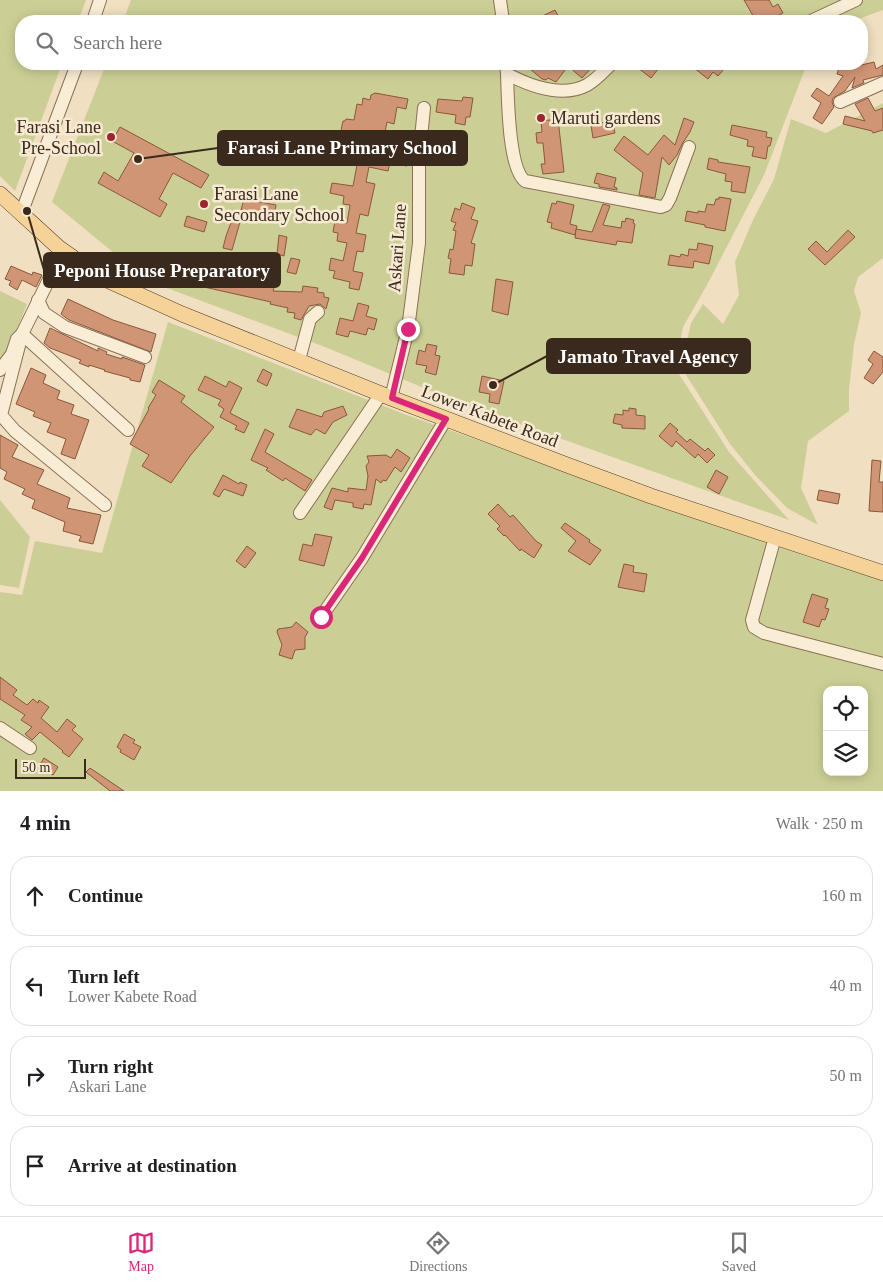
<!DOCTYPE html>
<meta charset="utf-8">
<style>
body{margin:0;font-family:"Times New Roman",serif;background:#f2f2f2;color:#202124}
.controls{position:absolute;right:15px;bottom:15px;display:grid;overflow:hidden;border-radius:10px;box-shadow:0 2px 12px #0003}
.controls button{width:45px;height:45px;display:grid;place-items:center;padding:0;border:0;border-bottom:1px solid #e0e0e0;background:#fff;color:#202124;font:25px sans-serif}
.scale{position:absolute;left:15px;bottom:12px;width:71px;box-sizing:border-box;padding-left:5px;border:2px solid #3a291d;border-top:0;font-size:14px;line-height:18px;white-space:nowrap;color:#3a291d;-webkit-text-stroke:4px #f7ead2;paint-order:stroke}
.stop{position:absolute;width:15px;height:15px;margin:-11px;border:4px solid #db2777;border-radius:50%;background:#fff}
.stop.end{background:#db2777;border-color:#fff;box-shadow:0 1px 5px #0008}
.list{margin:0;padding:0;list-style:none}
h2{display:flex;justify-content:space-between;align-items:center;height:65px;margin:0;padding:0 20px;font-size:21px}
h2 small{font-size:16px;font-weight:400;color:#757577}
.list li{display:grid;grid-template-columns:32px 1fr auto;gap:15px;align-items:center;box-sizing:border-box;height:80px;margin:0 10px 10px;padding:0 10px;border:1px solid #e0e0e0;border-radius:20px}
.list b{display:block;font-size:19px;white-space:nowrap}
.list p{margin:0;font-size:16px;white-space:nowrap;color:#757577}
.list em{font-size:16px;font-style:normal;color:#757577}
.icon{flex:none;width:28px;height:28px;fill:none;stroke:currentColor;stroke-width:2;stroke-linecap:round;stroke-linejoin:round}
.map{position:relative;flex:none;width:883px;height:791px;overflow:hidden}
.search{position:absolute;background:#fff;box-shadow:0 2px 12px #0003;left:15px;right:15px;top:15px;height:55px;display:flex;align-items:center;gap:12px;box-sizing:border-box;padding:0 18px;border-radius:20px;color:#757577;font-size:19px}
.sheet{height:425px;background:#fff}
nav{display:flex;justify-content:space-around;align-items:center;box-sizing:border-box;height:70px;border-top:1px solid #e0e0e0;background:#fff;font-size:14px;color:#757577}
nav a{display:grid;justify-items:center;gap:2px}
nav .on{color:#db2777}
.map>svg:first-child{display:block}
.green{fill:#cccf95;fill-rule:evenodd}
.building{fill:#d09575;stroke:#8b573c;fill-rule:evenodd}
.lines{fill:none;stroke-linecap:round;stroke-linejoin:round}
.minor-casing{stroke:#8b7058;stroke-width:14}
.major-casing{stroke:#583e2c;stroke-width:16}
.minor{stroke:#faedd5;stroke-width:12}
.major{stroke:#f5d297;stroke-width:15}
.route{stroke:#db2777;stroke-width:6}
.poi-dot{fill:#9d252d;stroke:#f7ead2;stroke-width:2}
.labels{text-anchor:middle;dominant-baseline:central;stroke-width:5;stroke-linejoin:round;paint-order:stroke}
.poi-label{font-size:18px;fill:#3a291d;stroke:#f7ead2;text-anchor:start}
.street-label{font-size:18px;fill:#3a291d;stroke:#f7ead2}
.leader{fill:none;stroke:#3a291d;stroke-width:2}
.callout-dot{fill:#3a291d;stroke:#f7ead2;stroke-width:2}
.callout{fill:#3a291d;stroke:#3a291d;stroke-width:2}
.callout-label{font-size:19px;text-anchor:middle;font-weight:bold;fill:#fff}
</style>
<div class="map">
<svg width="883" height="791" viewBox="0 0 883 791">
<rect width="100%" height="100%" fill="#f0dfc1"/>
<g class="green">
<path d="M0 0H86L78 21H21V64H62L15 191 0 176Z"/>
<path d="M131 0H883V10L853 21H123Z"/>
<path d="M106 64H807L764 175 707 285 683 327 675 368 729 452 789 520 453 400 325 347 148 281 52 202Z"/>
<path d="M883 103V258L858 277 854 291 861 313 854 344 849 389V411L808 441 801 488 818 525 787 508 756 476 730 444 681 367 691 323 703 304 723 324 739 295 735 262 753 220 774 179 791 119 826 133Z"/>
<path d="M0 291 27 304 0 371Z"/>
<path d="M168 322 404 414 808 557 883 579V791H0V592L22 595 35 541 102 553ZM827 690H864V772H827Z"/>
<path d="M0 500 30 537 19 588 0 585Z"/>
</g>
<g class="building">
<path d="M744 0H769L773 7 778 4 783 13 773 18 775 21H756Z"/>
<path d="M555 10 561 21H532Z"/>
<path d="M874 62 876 69 883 65V75L863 80 864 83 852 88 855 77 845 91 833 98 832 102 834 107 822 124 813 118 821 103 811 96 817 88 829 96 843 76 837 74 840 64H854L853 67Z"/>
<path d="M533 64H595L582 78 568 66 556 82 548 78 546 80 542 79 529 68Z"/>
<path d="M633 64H662L651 78Z"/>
<path d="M689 64H725L722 68 724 69 718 76 713 72 708 79Z"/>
<path d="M375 93 408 99 406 109 397 107 394 124 387 122 382 149 409 155 407 166 390 163 388 171 369 167 366 182 375 184 368 216 360 214 356 233 366 235 363 252 357 251 353 271 363 273 359 290 349 288 350 282 333 278 335 271 329 270 331 258 343 261 347 243 337 241 338 233 333 232 335 221 347 223 350 205 343 204 344 196 330 193 332 183 353 186 357 165 329 159 330 148 337 149 343 121H345L346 119 354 120 357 104 362 105 363 98 370 100 371 95ZM361 131 376 134 373 150 358 147Z"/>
<path d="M463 97 473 98 470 117H466L465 125 455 123 456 115 436 112 438 99 462 101Z"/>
<path d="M868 98 875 111 883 108V130L873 133 872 131 843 124 845 116 865 121 855 104Z"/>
<path d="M684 118 694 122 690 132 682 144 677 155 669 165 662 157 655 198 639 195 643 173 614 150 624 136 648 155 664 135 675 145Z"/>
<path d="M558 119 564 172 543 174 541 164H545L543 143H537L536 133 542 132 541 121Z"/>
<path d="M605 122 606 125 613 123 615 133 593 138 591 125Z"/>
<path d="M732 125 767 132 766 137 772 138 770 146H768L766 159 752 156 754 147 747 146 748 140 730 135Z"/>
<path d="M120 127 209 175 201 188 173 173 159 199 167 204 160 217 98 183 104 172 118 181 134 153 112 141Z"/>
<path d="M709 158 718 160V162L750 167 745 193 731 191 732 182 725 181 726 174 707 169Z"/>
<path d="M597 173 616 178 614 187 617 188V190L599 187V184L594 183Z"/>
<path d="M719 197 731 199 725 231 705 227V225L685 221 687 211 698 213V211L705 212 707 204 714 205 716 199H719Z"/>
<path d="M244 199 276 205 274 217 241 210Z"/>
<path d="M557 201 574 205 570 224 577 226 575 235 551 228 552 223 547 222 552 203 556 204Z"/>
<path d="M462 203 475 208 471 219 478 221 471 243 475 244 472 266 465 265 464 275 449 273 451 259 448 258 450 249 453 250 456 231 453 230 456 223 451 221 455 208 460 210Z"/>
<path d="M603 204 610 206 603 225 621 228 622 221 625 222 626 218 634 220 633 223 635 224 632 243 617 241 616 245 575 238 576 229 592 232Z"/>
<path d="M187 216 207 222 204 232 184 226Z"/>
<path d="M236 218 240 222 232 250 223 248 226 236 232 220Z"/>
<path d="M848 230 855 237 825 265 808 249 816 241 827 252Z"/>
<path d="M279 235 287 237 284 256 277 254Z"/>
<path d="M698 243 713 246 709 264 694 261 693 268 668 265 670 255 680 257 681 254 688 256 689 249 697 250Z"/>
<path d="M291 258 300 260 296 274 287 272Z"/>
<path d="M207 265 264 278 263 282 275 285 273 291 302 292 303 286 318 288 317 292 324 293V297L329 298 326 309 320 304 309 306 301 320 294 318 295 313 287 312 288 308 270 304 271 302 195 285 198 273 205 274Z"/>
<path d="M11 266 32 275 33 272 42 275 36 287 22 280 17 290 9 285 11 281 5 279Z"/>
<path d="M496 279 513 282 508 315 492 311Z"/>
<path d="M68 299 113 320 156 334 151 352 69 320 61 314Z"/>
<path d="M358 303 369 306 366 316 377 319 374 330 368 328 366 335 350 331 348 337 336 334 340 318 353 321Z"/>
<path d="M50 328 98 351V348L107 352 106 354 122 359V357L145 365 140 382 130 380V378L104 371 105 370 89 365V367L79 363 81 360 50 348 44 343Z"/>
<path d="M427 344 437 346 435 355 440 356 436 375 425 372 427 366 416 364 419 350 425 352Z"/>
<path d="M874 351 883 357V372L873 384 864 378 873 364 868 360Z"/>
<path d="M31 368 46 375 43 383 60 391 57 399 74 405 71 414 89 420 75 459 61 454 66 439 47 432 51 423 33 416 35 412 16 404Z"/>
<path d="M263 369 272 374 267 386 257 381Z"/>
<path d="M205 376 226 387 229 381 242 388 230 413 249 423 244 433 235 429 237 426 220 417 224 409 218 405 221 400 198 390Z"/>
<path d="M482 376 504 381 499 404 489 402 490 394 479 392Z"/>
<path d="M159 380 185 396 181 402 214 427 190 456 171 483 142 466 149 455 130 444 149 409 148 408 156 395 152 392Z"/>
<path d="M343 406 347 415 333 422 325 434 316 429 311 435 289 427 297 409 322 417 324 412Z"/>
<path d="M629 408 636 409V415L645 416V429L622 428V425L613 423 615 414 623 415V410L629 411Z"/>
<path d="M670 423 678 430 676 432 687 442 690 439 705 451 708 448 715 455 707 463 698 454 695 458 676 441 672 447 659 436Z"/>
<path d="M265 429 274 434 265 452 312 480 305 491 285 478 283 481 266 470 268 468 251 460Z"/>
<path d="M0 435 18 445 12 457 44 470 37 484 70 498 67 508 101 515 93 544 79 541 81 536 63 531 65 522 32 508 35 500 22 494 25 489 4 479 7 472 0 468Z"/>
<path d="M397 449 410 458 401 472 395 467 386 481 383 480 381 483 376 479 371 505 364 504 363 509 353 507V503L335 500 332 510 324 507 332 488 348 492V488L366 490 368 476 366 466 369 462 367 456 386 455 391 458Z"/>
<path d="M872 460 881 461 879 482H883V512L869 511Z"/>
<path d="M716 470 728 477 719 494 707 487Z"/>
<path d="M223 475 239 484 240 482 247 485 243 496 224 489 219 497 213 494Z"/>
<path d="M819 490 840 494 838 504 817 500Z"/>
<path d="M498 504 510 517 513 515 536 541 542 545 534 558 521 549 520 551 505 535 504 536 497 529 500 526 488 514Z"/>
<path d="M565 523 590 540 589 542 601 550 590 565 568 551 576 541 561 528Z"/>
<path d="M315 534 332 537 324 566 299 560 303 544 312 546Z"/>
<path d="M247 546 256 553 245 568 236 561Z"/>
<path d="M624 564 634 566 633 572 647 574 644 592 618 587Z"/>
<path d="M812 594 828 599 825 608 829 609 825 620 822 619 819 627 803 622Z"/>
<path d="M296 622 308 632 305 637V649L295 650 292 659 279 655 282 645 277 632 278 629 292 627Z"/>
<path d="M0 677 17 690 13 695 27 705 33 699 38 703 39 700 49 707 41 718 57 732 67 719 76 726 72 730 83 739 69 757 62 752 63 751 40 732 32 740 25 734 32 727 21 720 25 715 0 699Z"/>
<path d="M124 734 135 740 133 743 141 747 134 760 120 752 121 750 117 747Z"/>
<path d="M44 758 58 767 53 775 39 766Z"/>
<path d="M90 768 124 791H110L86 772Z"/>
</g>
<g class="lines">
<g class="minor-casing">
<g id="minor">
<path d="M500 0 503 21"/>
<path d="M93 21 100 0"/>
<path d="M811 21 856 0"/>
<path d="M506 64 507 74C530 86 563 98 587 85 596 80 604 71 611 64"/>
<path d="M507 74C508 97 508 168 525 181L661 207 666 205 670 198 689 147"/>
<path d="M840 102 883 83"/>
<path d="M21 214 77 64"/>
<path d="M63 251 22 334 1 415 15 431 105 505"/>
<path d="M38 300 44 313 65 327 145 357"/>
<path d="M299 360 310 319 318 312"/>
<path d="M0 370 12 354 17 339 22 334 128 430"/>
<path d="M391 398 408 329 419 243V158L424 108"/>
<path d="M300 513 381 394"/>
<path d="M775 537 754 613 752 620 754 627 764 633 779 637 883 664"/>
<path d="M321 617 362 558 446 419"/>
<path d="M0 728 30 748"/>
</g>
</g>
<g class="major-casing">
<path id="major" d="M0 194 58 247 82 264 109 281 182 314 391 398 567 465 651 496 883 573"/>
</g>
<use href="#minor" class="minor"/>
<use href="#major" class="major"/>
</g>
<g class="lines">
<path class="route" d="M321 617 362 558 446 419 392 398 408 329"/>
</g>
<g class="poi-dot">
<circle cx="541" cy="118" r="5"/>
<circle cx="111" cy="137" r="5"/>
<circle cx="204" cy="204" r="5"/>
</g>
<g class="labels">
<g class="poi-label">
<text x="551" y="118">Maruti gardens</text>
<text x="101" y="127" text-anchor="end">Farasi Lane<tspan x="101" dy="21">Pre-School</tspan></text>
<text x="214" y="194">Farasi Lane<tspan x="214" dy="21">Secondary School</tspan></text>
</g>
<g class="street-label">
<text transform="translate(397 248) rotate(-86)">Askari Lane</text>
<text transform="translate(490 416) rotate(21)">Lower Kabete Road</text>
</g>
</g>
<path class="leader" d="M138 159L218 148M27 211L44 270M493 385L547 356"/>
<g class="callout-dot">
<circle cx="138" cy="159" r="5"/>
<circle cx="27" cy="211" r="5"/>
<circle cx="493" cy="385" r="5"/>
</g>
<g class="callout">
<rect x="218" y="131" width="249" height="34" rx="5"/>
<rect x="44" y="253" width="236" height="34" rx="5"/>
<rect x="547" y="339" width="203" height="34" rx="5"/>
</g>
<g class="callout-label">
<text x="342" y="154">Farasi Lane Primary School</text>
<text x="162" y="277">Peponi House Preparatory</text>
<text x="648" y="363">Jamato Travel Agency</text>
</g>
</svg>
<div class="controls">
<button><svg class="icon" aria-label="locate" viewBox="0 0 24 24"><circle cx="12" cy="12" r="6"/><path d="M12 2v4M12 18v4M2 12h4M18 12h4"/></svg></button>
<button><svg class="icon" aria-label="layers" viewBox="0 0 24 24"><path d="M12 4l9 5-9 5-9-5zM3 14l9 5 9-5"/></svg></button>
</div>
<div class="scale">50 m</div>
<div class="stop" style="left:321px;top:617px"></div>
<div class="stop end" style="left:408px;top:329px"></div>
<div class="search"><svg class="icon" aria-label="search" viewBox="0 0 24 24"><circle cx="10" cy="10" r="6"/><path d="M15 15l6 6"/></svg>Search here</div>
</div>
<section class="sheet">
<h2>4 min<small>Walk · 250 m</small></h2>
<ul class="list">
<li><svg class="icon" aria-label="ahead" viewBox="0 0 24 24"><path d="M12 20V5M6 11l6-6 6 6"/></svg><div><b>Continue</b></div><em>160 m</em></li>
<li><svg class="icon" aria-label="left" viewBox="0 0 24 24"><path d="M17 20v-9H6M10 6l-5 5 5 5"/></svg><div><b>Turn left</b><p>Lower Kabete Road</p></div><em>40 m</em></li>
<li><svg class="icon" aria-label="right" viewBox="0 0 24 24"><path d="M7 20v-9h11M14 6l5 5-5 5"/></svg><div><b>Turn right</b><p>Askari Lane</p></div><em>50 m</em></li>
<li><svg class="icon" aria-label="arrive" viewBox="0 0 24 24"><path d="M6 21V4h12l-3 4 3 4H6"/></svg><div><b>Arrive at destination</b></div></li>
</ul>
</section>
<nav>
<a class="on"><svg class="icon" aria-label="map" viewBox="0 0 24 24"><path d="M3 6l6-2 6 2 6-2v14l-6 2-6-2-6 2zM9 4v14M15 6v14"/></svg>Map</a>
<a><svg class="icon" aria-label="directions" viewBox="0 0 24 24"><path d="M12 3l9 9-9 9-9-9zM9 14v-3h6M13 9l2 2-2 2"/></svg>Directions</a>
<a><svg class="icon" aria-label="saved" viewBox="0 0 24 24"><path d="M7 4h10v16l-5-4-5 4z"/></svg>Saved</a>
</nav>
